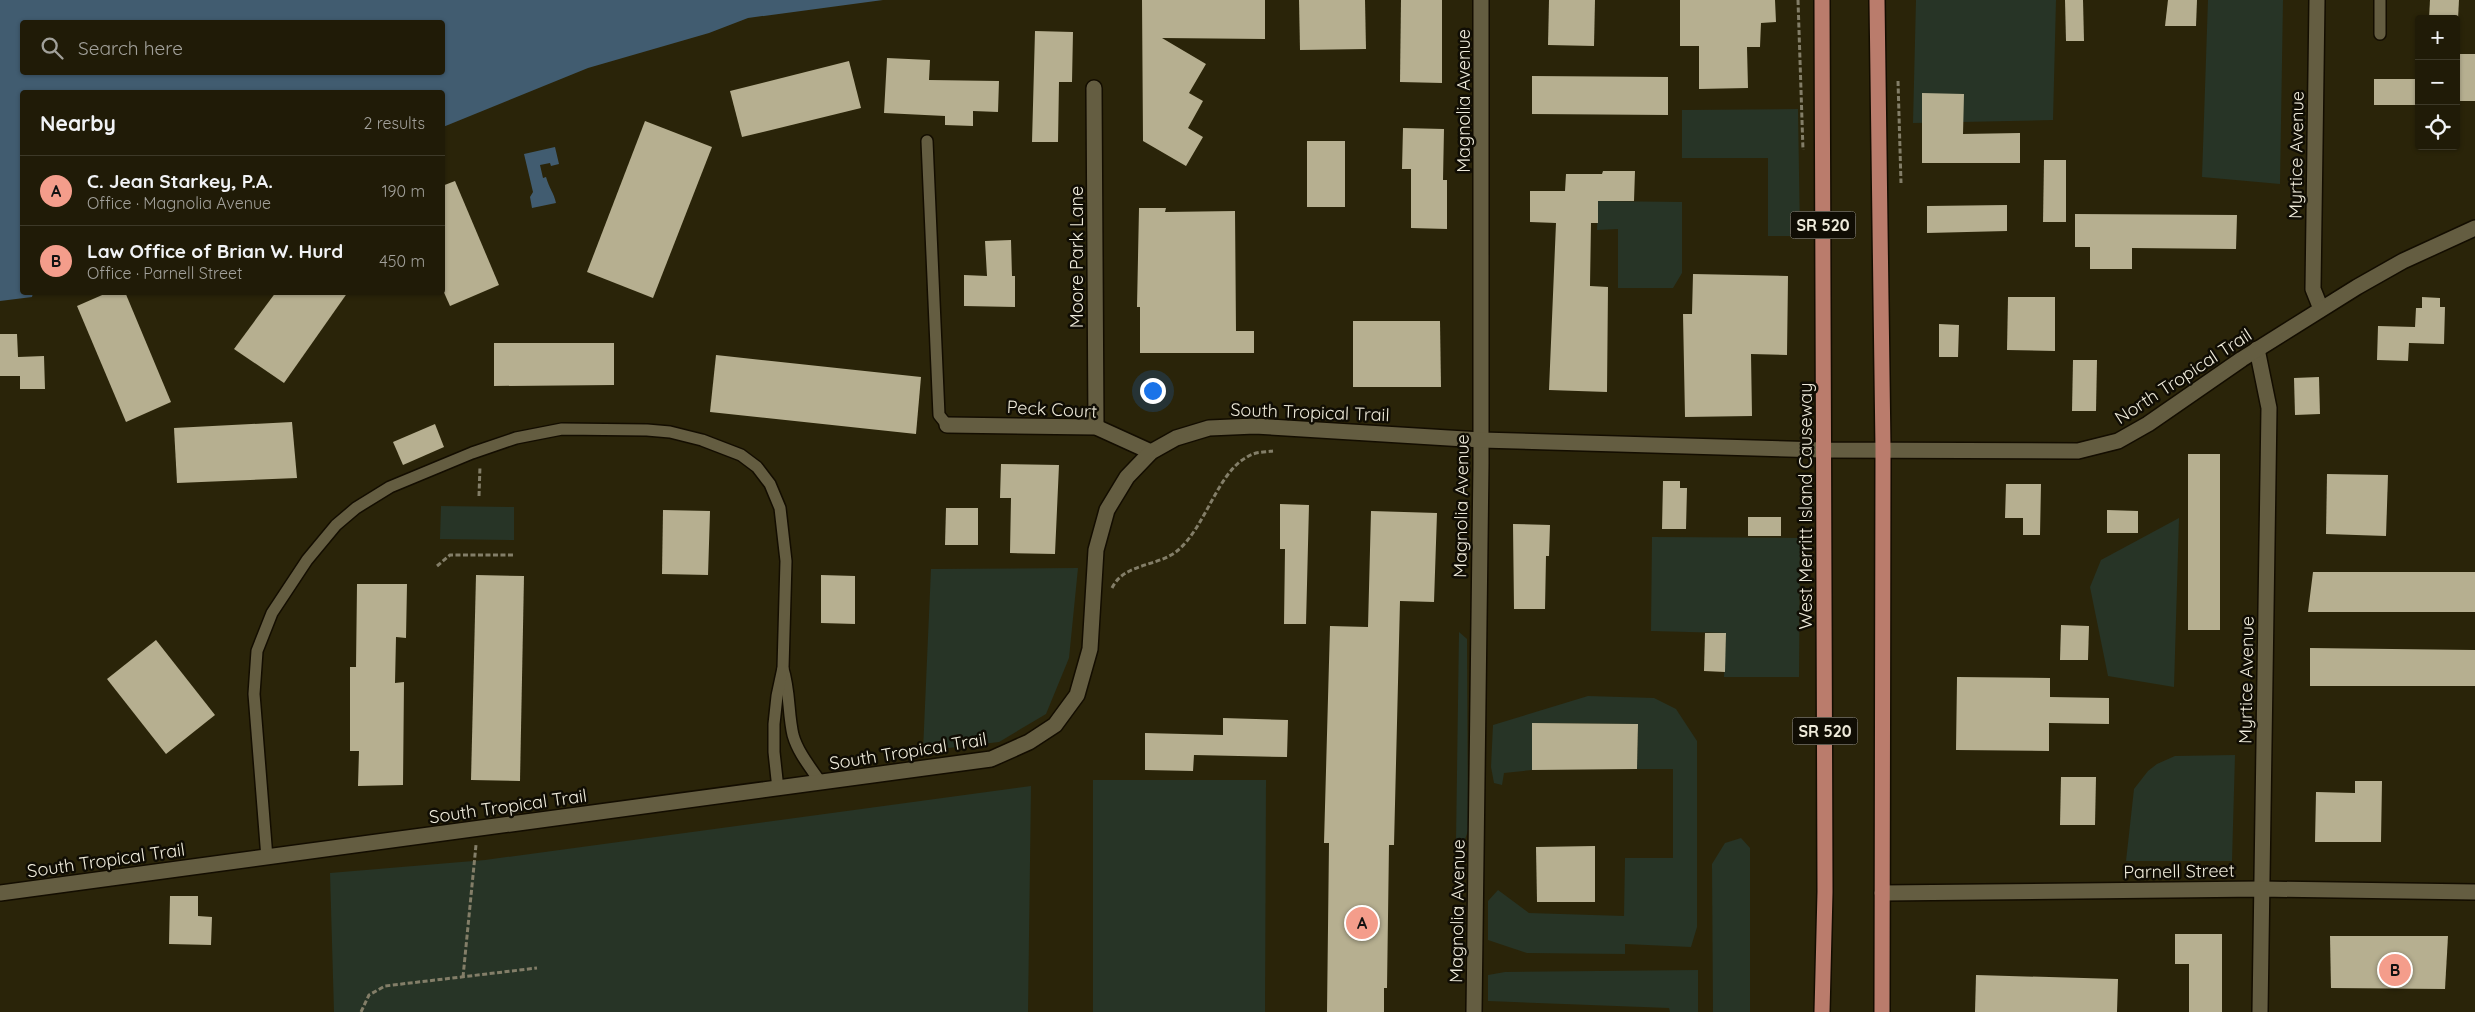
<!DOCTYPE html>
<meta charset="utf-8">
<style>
body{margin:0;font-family:Quicksand,sans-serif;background:#2d2815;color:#f1f3f6}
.controls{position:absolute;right:15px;top:15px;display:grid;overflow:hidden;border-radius:5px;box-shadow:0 1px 4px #0004}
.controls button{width:45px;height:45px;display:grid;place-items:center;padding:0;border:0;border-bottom:1px solid #3d3928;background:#201b07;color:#f1f3f6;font:25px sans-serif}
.you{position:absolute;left:1152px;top:390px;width:18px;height:18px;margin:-12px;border:4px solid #fff;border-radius:50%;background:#1a73e8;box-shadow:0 0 0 8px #1a73e833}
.badge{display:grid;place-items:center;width:32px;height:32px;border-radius:50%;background:#f49d8b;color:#111;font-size:16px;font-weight:700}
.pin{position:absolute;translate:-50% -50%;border:2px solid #fff;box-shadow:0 1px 5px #0006}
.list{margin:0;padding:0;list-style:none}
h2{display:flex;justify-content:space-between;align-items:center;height:65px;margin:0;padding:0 20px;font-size:21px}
h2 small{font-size:16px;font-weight:400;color:#a2a19b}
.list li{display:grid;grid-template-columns:32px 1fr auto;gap:15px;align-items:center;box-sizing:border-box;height:70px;padding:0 20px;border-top:1px solid #3d3928}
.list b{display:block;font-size:19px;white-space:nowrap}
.list p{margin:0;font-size:16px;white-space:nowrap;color:#a2a19b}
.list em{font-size:16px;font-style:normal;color:#a2a19b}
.icon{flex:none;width:28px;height:28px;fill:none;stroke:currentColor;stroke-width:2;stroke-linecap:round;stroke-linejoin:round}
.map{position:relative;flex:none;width:2475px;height:1012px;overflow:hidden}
.search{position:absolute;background:#201b07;box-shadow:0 1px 4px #0004;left:20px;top:20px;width:425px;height:55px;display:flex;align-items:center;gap:12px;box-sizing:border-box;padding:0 18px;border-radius:5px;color:#a2a19b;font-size:19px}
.panel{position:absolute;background:#201b07;box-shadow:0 1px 4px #0004;left:20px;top:90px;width:425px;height:205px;border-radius:5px}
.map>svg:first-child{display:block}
.green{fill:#273426}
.water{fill:#415c70;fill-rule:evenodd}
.building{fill:#b6af90}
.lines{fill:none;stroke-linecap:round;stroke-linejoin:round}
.lane-casing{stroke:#130d00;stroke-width:14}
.street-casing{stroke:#130d00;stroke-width:18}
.secondary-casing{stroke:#130d00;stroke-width:18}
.primary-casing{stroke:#130d00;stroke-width:18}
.path{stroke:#837e68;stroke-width:3;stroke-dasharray:5 2.5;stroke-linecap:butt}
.lane{stroke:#645d41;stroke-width:11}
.street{stroke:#645d41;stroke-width:15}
.secondary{stroke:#645d41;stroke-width:15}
.primary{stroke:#ba7c6c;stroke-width:15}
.labels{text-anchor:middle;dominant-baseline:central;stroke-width:5;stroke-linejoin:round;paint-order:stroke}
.shield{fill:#100d04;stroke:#aca89a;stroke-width:1}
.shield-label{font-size:16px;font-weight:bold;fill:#efebdb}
.street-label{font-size:18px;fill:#efebdb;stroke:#100d04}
</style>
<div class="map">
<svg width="2475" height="1012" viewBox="0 0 2475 1012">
<rect width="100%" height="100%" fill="#2a2409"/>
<g class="green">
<path d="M1916 0H2056L2053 120 1913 123Z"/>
<path d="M2208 0H2283L2280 184 2202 177Z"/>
<path d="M1798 109 1800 236H1768V158H1682V110Z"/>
<path d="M1598 201 1682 202V273L1673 288H1618V229L1597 230Z"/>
<path d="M441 506 514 507V540L440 539Z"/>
<path d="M2179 518 2174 687 2108 676 2090 587 2101 560Z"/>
<path d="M1652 537 1800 538 1799 677H1724L1726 633 1651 631Z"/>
<path d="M1078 568 1069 658 1046 714 999 742 923 751 931 569Z"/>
<path d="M1459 632 1467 639 1468 831 1464 842 1456 843Z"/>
<path d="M1588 696 1654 698 1676 709 1697 741V927L1691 947 1625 944V954L1527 953 1488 940V901L1498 890 1529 913 1624 916 1625 858H1673V769H1637L1638 724 1532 723V770L1504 773 1502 785 1494 783 1491 767 1493 725Z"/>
<path d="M2235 755 2232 861H2126L2134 789 2148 771 2157 764 2175 756Z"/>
<path d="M1093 780H1266L1265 1012H1093Z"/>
<path d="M1031 786 1028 1012H334L330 873 485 860Z"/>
<path d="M1741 838 1750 848V1012H1713L1712 864 1725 843Z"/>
<path d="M1698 970V1012H1670L1669 1008 1488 1001V975L1505 972Z"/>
</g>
<g class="water">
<path d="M0 0H883L748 18 709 33 588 68 443 127 442 92H22V292L33 293 32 297 0 301ZM22 22H442V72H22Z"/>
<path d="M555 147 559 164 551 166 550 163 540 165 543 178 546 177C549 188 554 193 556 203L532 208 530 197 533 192 524 154Z"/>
</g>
<g class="building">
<path d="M1142 0H1265V39L1162 38 1206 64 1189 93 1203 101 1188 128 1203 137 1186 166 1143 141Z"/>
<path d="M1299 0H1365L1366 49 1300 50Z"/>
<path d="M1401 0H1442V83L1400 82Z"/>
<path d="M1549 0H1595L1594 46 1548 45Z"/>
<path d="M1680 0H1775L1776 22 1761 23 1760 47H1747L1748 88 1699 89V46H1680Z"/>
<path d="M2065 0H2083L2084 41H2066Z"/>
<path d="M2168 0H2197L2196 26H2165Z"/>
<path d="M2430 0H2459L2458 19H2429Z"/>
<path d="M1035 31 1073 32 1072 82H1059L1058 142H1032Z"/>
<rect x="2456" y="54" width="19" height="47"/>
<path d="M887 58 930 60 929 80 999 81 998 112 973 111V126L945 125V116L884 113Z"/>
<path d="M849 61 861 108 742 137 730 91Z"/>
<path d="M1532 76 1668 77V115L1532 114Z"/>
<rect x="2374" y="79" width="45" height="26"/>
<path d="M1922 93 1964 94 1963 134 2020 133V163H1922Z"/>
<path d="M645 121 712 147 653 298 587 272Z"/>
<path d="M1403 128 1444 129 1443 180H1447V229L1411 228V169H1402Z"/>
<rect x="1307" y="141" width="38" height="66"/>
<path d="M2044 160H2066V222H2043Z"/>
<path d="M1603 171H1635L1634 201H1598V223H1591L1590 286 1608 287 1607 392 1549 390 1556 223 1530 222V191H1565L1566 174H1602Z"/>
<path d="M455 181 499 285 450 306 442 288V186Z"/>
<path d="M2007 205V231L1927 233V206Z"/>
<path d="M1139 208H1166L1165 212 1235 211 1236 331H1254V353H1140V307H1137Z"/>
<path d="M2075 214 2237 215 2236 249 2132 248V269H2090V247H2075Z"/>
<path d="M1011 240 1012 276H1015V307L964 306V275L987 276 985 241Z"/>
<path d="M1693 274 1788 276 1787 355 1751 354 1752 416 1685 417 1683 314H1692Z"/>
<path d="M109 292H125L171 402 126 422 77 306Z"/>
<path d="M276 292H348L284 383 234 349Z"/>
<path d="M2008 297H2055V351L2007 350Z"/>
<path d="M2422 297 2440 298V307H2445L2444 344 2409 343 2408 361 2377 360 2378 326 2415 327 2416 308H2422Z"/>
<path d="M1353 321H1440L1441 387H1353Z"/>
<path d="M1939 324 1959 325 1958 357H1939Z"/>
<path d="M0 334H17L18 357 44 356 45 389H20V376H0Z"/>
<path d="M494 343H614V385L494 386Z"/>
<path d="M716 355 921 377 916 434 710 412Z"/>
<path d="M2073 360H2097L2096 411H2072Z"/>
<path d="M2319 377 2320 414 2295 415 2294 378Z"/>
<path d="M292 422 297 478 177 483 174 428Z"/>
<path d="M435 424 444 447 403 465 393 442Z"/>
<rect x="2188" y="454" width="32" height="176"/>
<path d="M1001 464 1059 465 1055 554 1010 553 1011 498H1000Z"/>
<path d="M2327 474 2388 475 2386 536 2326 534Z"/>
<path d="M1663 481H1680V488H1687L1686 529H1662Z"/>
<path d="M2006 484H2041L2040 535H2023V518H2005Z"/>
<path d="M1280 504 1309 505 1306 624H1284L1285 549H1280Z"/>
<path d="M946 508H978V545H945Z"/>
<path d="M663 510 710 511 708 575 662 574Z"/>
<path d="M2107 510 2138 511V533H2107Z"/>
<path d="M1371 511 1437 513 1434 602 1400 601 1394 845H1389L1387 988H1384V1012H1327L1329 843H1324L1330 626 1368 627Z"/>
<rect x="1748" y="517" width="33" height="19"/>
<path d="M1513 524 1550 525 1549 556H1546L1545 609H1514Z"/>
<path d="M2313 572H2475V612H2308Z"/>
<path d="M476 575 524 576 520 781 471 780Z"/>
<path d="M821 575 855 576V624L821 623Z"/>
<path d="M357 584H407L406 638 396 637 395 683 404 682 403 785 358 786 359 751H350V667H356Z"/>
<path d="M2061 625 2089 626 2088 660H2060Z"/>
<path d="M1705 633H1726L1725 672 1704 671Z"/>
<path d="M156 640 215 715 166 754 107 679Z"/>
<path d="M2310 648 2475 650V686H2310Z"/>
<path d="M1957 677 2050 678V697L2109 698V724L2049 723V751L1956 750Z"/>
<path d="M1223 718 1288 720 1287 757 1194 755 1193 771 1145 770V733L1223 735Z"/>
<path d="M1532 723 1638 724 1637 769 1532 770Z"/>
<path d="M2061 777H2096L2095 825H2060Z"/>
<path d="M2355 781H2382L2381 842H2315L2316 792 2355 793Z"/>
<path d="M1595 846V902H1537L1536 847Z"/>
<path d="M170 896H198V916L212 917 211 945 169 944Z"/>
<path d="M2175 934H2222V1012H2189V964H2175Z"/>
<path d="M2330 936H2448L2445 989 2331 988Z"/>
<path d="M1976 975 2118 979 2117 1012H1975Z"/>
</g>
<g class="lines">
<g class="lane-casing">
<g id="lane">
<path d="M2380 0V34"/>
<path d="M927 141 939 415 947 425"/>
<path d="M783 669C790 691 788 714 793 735 798 753 811 768 821 783"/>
<path d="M267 858 254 694 257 651 272 613 307 560 336 525 356 508 390 487 472 453 516 438 562 429 647 430 670 432 702 440 741 455 757 467 770 484 780 508 786 561 783 668 777 696 774 724V752L778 789"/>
</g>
</g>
<g class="street-casing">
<g id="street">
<path d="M2317 0 2313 289 2321 309"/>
<path d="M1094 88 1096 427"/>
<path d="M2257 349 2269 408 2260 1012"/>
<path d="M947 425 1096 427 1151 452"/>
<path d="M1882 893 2261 889 2475 892"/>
<path d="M1474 1012 1481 464V0"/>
</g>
</g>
<g class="secondary-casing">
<path id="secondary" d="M0 893 991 759 1029 742 1055 725 1077 695 1090 649 1096 550 1107 510 1127 477 1151 452 1176 438 1209 428 1255 426 1481 440 1823 450 2078 451 2118 441 2148 424 2242 359 2357 287 2403 261 2475 228"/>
</g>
<g class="primary-casing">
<g id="primary">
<path d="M1877 0 1883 449 1882 1012"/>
<path d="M1822 1012 1825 892 1822 0"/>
</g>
</g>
<g class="path">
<path d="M1798 0 1803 150"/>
<path d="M1898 81 1901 183"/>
<path d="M479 496 480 466"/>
<path d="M437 566 450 555H514"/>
<path d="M1112 588C1124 563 1157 567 1177 551 1206 527 1217 473 1247 457 1254 452 1264 452 1273 451"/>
<path d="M463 977 476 845"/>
<path d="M361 1012 369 995 385 986 537 968"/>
</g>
<use href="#lane" class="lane"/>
<use href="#street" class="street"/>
<use href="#secondary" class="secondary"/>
<use href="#primary" class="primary"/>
</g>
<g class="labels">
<g class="shield">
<rect x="1790.5" y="211.5" width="65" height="27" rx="4"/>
<rect x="1792.5" y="717.5" width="65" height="27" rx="4"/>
</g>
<g class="shield-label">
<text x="1823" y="225">SR 520</text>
<text x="1825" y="731">SR 520</text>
</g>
<g class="street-label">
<text transform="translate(1463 101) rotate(-90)">Magnolia Avenue</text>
<text transform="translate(2296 155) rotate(-89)">Myrtice Avenue</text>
<text transform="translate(1076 257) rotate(-90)">Moore Park Lane</text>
<text transform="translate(2183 376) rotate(-33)">North Tropical Trail</text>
<text transform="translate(1052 409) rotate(3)">Peck Court</text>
<text transform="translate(1310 412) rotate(2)">South Tropical Trail</text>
<text transform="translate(1461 506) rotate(-89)">Magnolia Avenue</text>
<text transform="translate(1805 506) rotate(-90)">West Merritt Island Causeway</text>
<text transform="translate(2246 680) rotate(-89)">Myrtice Avenue</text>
<text transform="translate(908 751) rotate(-9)">South Tropical Trail</text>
<text transform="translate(508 806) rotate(-8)">South Tropical Trail</text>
<text transform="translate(106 860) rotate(-8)">South Tropical Trail</text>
<text transform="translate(2179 871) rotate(-1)">Parnell Street</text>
<text transform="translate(1457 911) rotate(-89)">Magnolia Avenue</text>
</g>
</g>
</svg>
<div class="controls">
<button>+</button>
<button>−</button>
<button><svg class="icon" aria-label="locate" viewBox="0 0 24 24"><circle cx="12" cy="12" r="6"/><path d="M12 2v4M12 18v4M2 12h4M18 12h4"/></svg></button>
</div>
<div class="you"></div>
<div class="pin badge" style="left:1362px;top:923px">A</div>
<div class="pin badge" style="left:2395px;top:970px">B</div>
<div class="search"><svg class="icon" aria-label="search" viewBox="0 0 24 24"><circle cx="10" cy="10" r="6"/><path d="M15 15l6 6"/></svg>Search here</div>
<section class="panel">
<h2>Nearby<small>2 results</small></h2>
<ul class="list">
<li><span class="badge">A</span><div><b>C. Jean Starkey, P.A.</b><p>Office · Magnolia Avenue</p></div><em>190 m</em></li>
<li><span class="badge">B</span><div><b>Law Office of Brian W. Hurd</b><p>Office · Parnell Street</p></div><em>450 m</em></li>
</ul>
</section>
</div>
